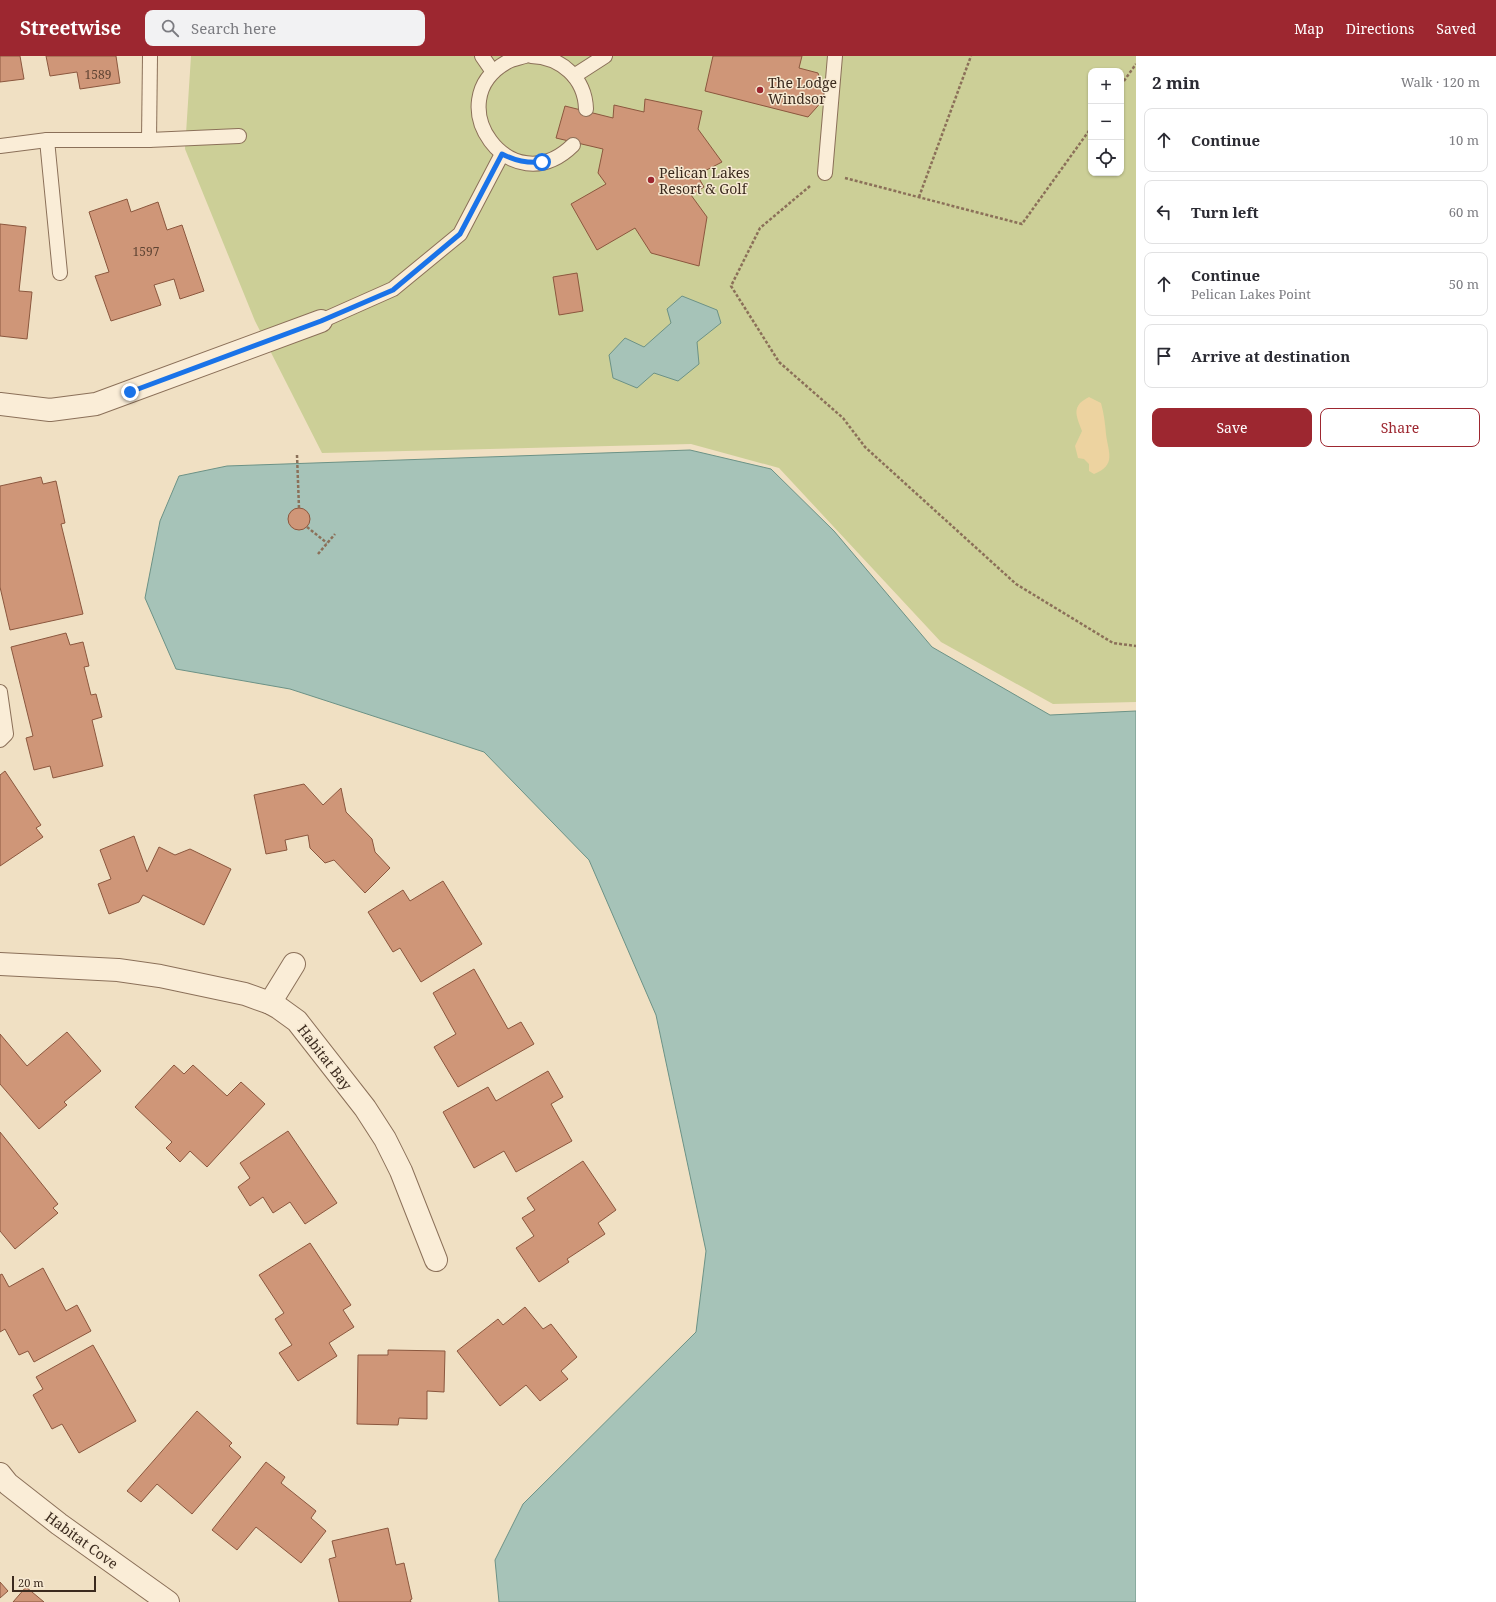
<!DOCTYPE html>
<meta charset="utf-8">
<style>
body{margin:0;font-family:"Noto Serif",serif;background:#f2f2f3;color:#2b2b33}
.controls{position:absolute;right:12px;top:12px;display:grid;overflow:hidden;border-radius:8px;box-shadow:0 1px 3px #0004}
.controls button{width:36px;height:36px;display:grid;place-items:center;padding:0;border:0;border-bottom:1px solid #e1e1e2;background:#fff;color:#2b2b33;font:20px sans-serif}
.scale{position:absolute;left:12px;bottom:10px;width:84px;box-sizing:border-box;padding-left:4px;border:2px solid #3b2a1e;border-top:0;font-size:11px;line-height:14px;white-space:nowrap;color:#3b2a1e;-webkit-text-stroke:3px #f7ead3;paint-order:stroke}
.stop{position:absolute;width:12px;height:12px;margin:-9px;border:3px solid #1a73e8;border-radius:50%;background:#fff}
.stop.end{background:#1a73e8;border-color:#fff;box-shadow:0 1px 4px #0008}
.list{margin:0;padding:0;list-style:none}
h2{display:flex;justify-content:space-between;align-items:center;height:52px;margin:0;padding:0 16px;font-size:17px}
h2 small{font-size:13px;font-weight:400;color:#7c7c81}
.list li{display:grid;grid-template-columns:26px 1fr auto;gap:12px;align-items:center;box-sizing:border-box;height:64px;margin:0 8px 8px;padding:0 8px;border:1px solid #e1e1e2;border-radius:8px}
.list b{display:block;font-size:15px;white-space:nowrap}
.list p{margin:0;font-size:13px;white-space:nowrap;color:#7c7c81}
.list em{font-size:13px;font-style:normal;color:#7c7c81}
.actions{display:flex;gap:8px;padding:12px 16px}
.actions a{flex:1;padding:9px 0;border:1px solid #9d2730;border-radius:8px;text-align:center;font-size:14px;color:#9d2730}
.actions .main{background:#9d2730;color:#fff}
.icon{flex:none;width:22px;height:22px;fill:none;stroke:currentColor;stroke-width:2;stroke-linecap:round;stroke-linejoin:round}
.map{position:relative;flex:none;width:1136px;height:1546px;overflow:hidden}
header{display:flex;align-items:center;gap:24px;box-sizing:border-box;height:56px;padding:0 20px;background:#9d2730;color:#fff}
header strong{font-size:19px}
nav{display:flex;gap:22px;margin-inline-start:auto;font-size:14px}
.search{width:280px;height:36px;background:#f2f2f3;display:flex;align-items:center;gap:10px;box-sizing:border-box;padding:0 14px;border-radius:8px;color:#7c7c81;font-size:15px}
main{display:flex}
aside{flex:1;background:#fff}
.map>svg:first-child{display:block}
.green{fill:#cccf97;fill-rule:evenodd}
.sand{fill:#edd3a0}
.water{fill:#a6c3b8;stroke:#6c9286}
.building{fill:#cf9678;stroke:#8b573e}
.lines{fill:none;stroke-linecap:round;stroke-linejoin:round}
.service-casing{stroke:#8b7059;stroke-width:16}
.minor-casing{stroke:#8b7059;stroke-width:24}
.path{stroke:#8b7059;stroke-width:2.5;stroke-dasharray:3 2;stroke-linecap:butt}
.service{stroke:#faedd7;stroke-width:14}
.minor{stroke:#faedd7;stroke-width:22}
.route{stroke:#1a73e8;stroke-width:5}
.poi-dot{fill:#9d2730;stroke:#f7ead3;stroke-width:1.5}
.labels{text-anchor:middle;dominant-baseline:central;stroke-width:3;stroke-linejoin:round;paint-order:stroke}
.number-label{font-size:12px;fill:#604534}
.poi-label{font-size:14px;fill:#3b2a1e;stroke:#f7ead3;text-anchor:start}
.street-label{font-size:14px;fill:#3b2a1e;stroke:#f7ead3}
</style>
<header>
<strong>Streetwise</strong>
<div class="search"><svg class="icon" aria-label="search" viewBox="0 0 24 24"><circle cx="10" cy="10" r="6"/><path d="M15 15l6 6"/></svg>Search here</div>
<nav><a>Map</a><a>Directions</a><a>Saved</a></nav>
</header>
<main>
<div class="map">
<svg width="1136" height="1546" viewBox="0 0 1136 1546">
<rect width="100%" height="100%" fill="#f0e0c3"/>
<path class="green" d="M191 0H1136V646L1053 648 941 586 779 412 691 388 322 397 255 265 185 93ZM1091 15H1121V117H1091Z"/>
<path class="sand" d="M1089 341 1101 347C1104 358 1105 367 1106 378 1108 396 1117 409 1094 418L1089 415V408L1084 403 1078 402 1075 390 1082 375C1076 359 1071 350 1089 341Z"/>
<g class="water">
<path d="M682 240 717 254 721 267 697 286 699 308 678 325 654 317 637 332 613 322 609 299 625 282 644 291 671 267 667 253Z"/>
<path d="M690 394 771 413 834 475 932 591 1050 659 1136 655V1546H499L495 1504 523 1448 696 1276 706 1195 656 959 589 804 484 696 290 633 176 613 145 542 160 465 179 420 227 410Z"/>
</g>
<g class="building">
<path d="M0 0H20L24 23 0 26Z"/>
<path d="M46 0H116L120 27 80 33 77 16 50 20Z"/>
<path d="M713 0H802L799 12 818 17 825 42 808 61 705 35Z"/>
<path d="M645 43 702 55 698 73 722 106 697 119 704 131 691 139 707 161 699 210 651 197 635 172 597 194 571 148 606 128 598 117 603 93 556 82 565 50 613 62 614 49 644 56Z"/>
<path d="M127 143 131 156 158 146 167 174 182 169 204 235 180 243 174 223 154 229 161 249 111 265 95 220 109 216 89 156Z"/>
<path d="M0 168 26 171 19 235 32 236 27 283 0 280Z"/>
<path d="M577 217 583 255 559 259 553 221Z"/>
<path d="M41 421 43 428 56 425 65 467 61 468 83 558 10 574 0 531V430Z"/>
<circle cx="299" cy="463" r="11"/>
<path d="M66 577 70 589 83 586 89 610 84 611 91 639 96 638 102 661 92 664 103 710 53 722 50 710 34 714 26 682 33 680 11 591Z"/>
<path d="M5 715 41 769 36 772 43 781 0 810V719Z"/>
<path d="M304 728 323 749 341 732 346 756 372 783 375 796 390 812 365 837 334 804 325 807 310 792 308 779 285 784 287 794 266 798 254 739Z"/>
<path d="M134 780 147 816 159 791 175 799 190 793 231 813 204 869 143 839 139 846 109 858 98 828 111 823 100 794Z"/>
<path d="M443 825 482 888 421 926 400 892 393 896 368 856 403 834 410 845Z"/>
<path d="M474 913 508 973 521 966 534 988 458 1031 434 991 456 978 433 937Z"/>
<path d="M67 976 101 1015 64 1046 67 1049 39 1073 0 1028V978L27 1010Z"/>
<path d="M174 1009 184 1018 193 1009 227 1040 241 1026 265 1048 207 1111 190 1095 180 1106 166 1092 172 1086 135 1051Z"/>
<path d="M548 1015 563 1041 551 1048 572 1085 516 1116 504 1095 474 1112 443 1056 488 1031 496 1045Z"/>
<path d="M288 1075 337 1147 305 1168 290 1146 273 1157 263 1141 250 1150 238 1131 250 1122 240 1107Z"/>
<path d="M0 1076 58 1148 53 1152 58 1157 15 1193 0 1175Z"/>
<path d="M583 1105 616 1154 598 1167 605 1178 567 1203 569 1206 539 1226 516 1192 534 1180 522 1162 535 1154 527 1142Z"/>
<path d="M310 1187 351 1249 343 1254 354 1271 329 1287 337 1300 298 1325 279 1297 292 1289 275 1263 284 1257 259 1219Z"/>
<path d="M43 1212 66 1255 77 1249 91 1275 34 1306 28 1295 19 1299 5 1273 0 1276V1219L2 1218 9 1231Z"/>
<path d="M525 1251 543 1273 551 1268 577 1301 561 1315 568 1323 540 1345 526 1329 500 1350 457 1295 498 1263 503 1269Z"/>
<path d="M93 1289 136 1365 79 1397 62 1368 52 1373 33 1339 43 1333 36 1321Z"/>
<path d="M388 1294 445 1295 444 1336 427 1335V1363L399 1362 398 1369 357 1368 358 1299H388Z"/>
<path d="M197 1355 232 1387 229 1390 241 1401 192 1458 157 1428 141 1446 127 1435Z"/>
<path d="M266 1406 285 1421 281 1427 316 1455 311 1462 326 1475 301 1507 256 1471 237 1494 212 1474Z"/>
<path d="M388 1472 396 1509 404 1507 412 1543 410 1544 411 1546H339L329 1503 336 1501 332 1485Z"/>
<path d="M0 1526 8 1535 0 1542Z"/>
<path d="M26 1531 44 1546H13Z"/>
</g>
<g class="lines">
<g class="service-casing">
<g id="service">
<path d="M482 0 493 16"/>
<path d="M525 0C519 2 512 3 507 6 437 45 511 150 573 89"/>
<path d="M531 0C561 1 585 22 586 53"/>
<path d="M574 20 605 0"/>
<path d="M47 84 60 217"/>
<path d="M149 84 150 0"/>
<path d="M0 90 47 84H149L239 80"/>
<path d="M825 117 835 0"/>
<path d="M321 265 393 233 460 178 502 98"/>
<path d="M0 636 6 678 0 684"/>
</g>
</g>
<g class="minor-casing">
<g id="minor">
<path d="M0 348 50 354 96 348 321 265"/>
<path d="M0 908 118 914 160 920 245 938 270 947 279 952 297 965 365 1052 385 1083 401 1115 436 1204"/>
<path d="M270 947 294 908"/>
<path d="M0 1418 8 1428 59 1468 168 1546"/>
</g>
</g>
<g class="path">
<path d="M1121 29 1136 8"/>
<path d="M845 122 1022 168 1091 72"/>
<path d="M810 130 760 172 731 230 779 306 843 362 865 391 1016 528 1113 587 1136 590"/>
<path d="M919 141 971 0"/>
<path d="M297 399 299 452"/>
<path d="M307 471 327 487"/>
<path d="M318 498 335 478"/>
</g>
<use href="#service" class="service"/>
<use href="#minor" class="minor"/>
</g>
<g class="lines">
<path class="route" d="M130 336 321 265 393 234 460 178 502 98C516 105 526 107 542 106"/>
</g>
<g class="poi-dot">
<circle cx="760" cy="34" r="4"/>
<circle cx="651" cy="124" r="4"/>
</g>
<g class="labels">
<g class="number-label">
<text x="98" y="18">1589</text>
<text x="146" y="195">1597</text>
</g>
<g class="poi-label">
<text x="768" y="26">The Lodge<tspan x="768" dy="16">Windsor</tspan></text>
<text x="659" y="116">Pelican Lakes<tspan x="659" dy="16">Resort &amp; Golf</tspan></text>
</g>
<g class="street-label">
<text transform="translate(325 1001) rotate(52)">Habitat Bay</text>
<text transform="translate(82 1484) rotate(36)">Habitat Cove</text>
</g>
</g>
</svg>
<div class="controls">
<button>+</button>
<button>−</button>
<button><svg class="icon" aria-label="locate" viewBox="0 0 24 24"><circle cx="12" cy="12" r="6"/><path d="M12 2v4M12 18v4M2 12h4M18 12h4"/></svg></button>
</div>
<div class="scale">20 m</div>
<div class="stop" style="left:542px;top:106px"></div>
<div class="stop end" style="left:130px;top:336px"></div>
</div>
<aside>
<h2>2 min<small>Walk · 120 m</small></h2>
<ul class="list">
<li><svg class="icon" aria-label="ahead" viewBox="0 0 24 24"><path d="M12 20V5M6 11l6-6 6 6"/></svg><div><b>Continue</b></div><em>10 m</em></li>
<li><svg class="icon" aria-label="left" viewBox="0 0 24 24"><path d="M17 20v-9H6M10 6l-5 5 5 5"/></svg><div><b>Turn left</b></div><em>60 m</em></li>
<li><svg class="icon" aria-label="ahead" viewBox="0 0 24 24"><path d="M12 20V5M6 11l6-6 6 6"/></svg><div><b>Continue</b><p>Pelican Lakes Point</p></div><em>50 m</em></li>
<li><svg class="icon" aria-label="arrive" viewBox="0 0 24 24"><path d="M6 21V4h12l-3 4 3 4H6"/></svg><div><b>Arrive at destination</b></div></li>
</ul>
<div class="actions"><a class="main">Save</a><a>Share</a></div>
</aside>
</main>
